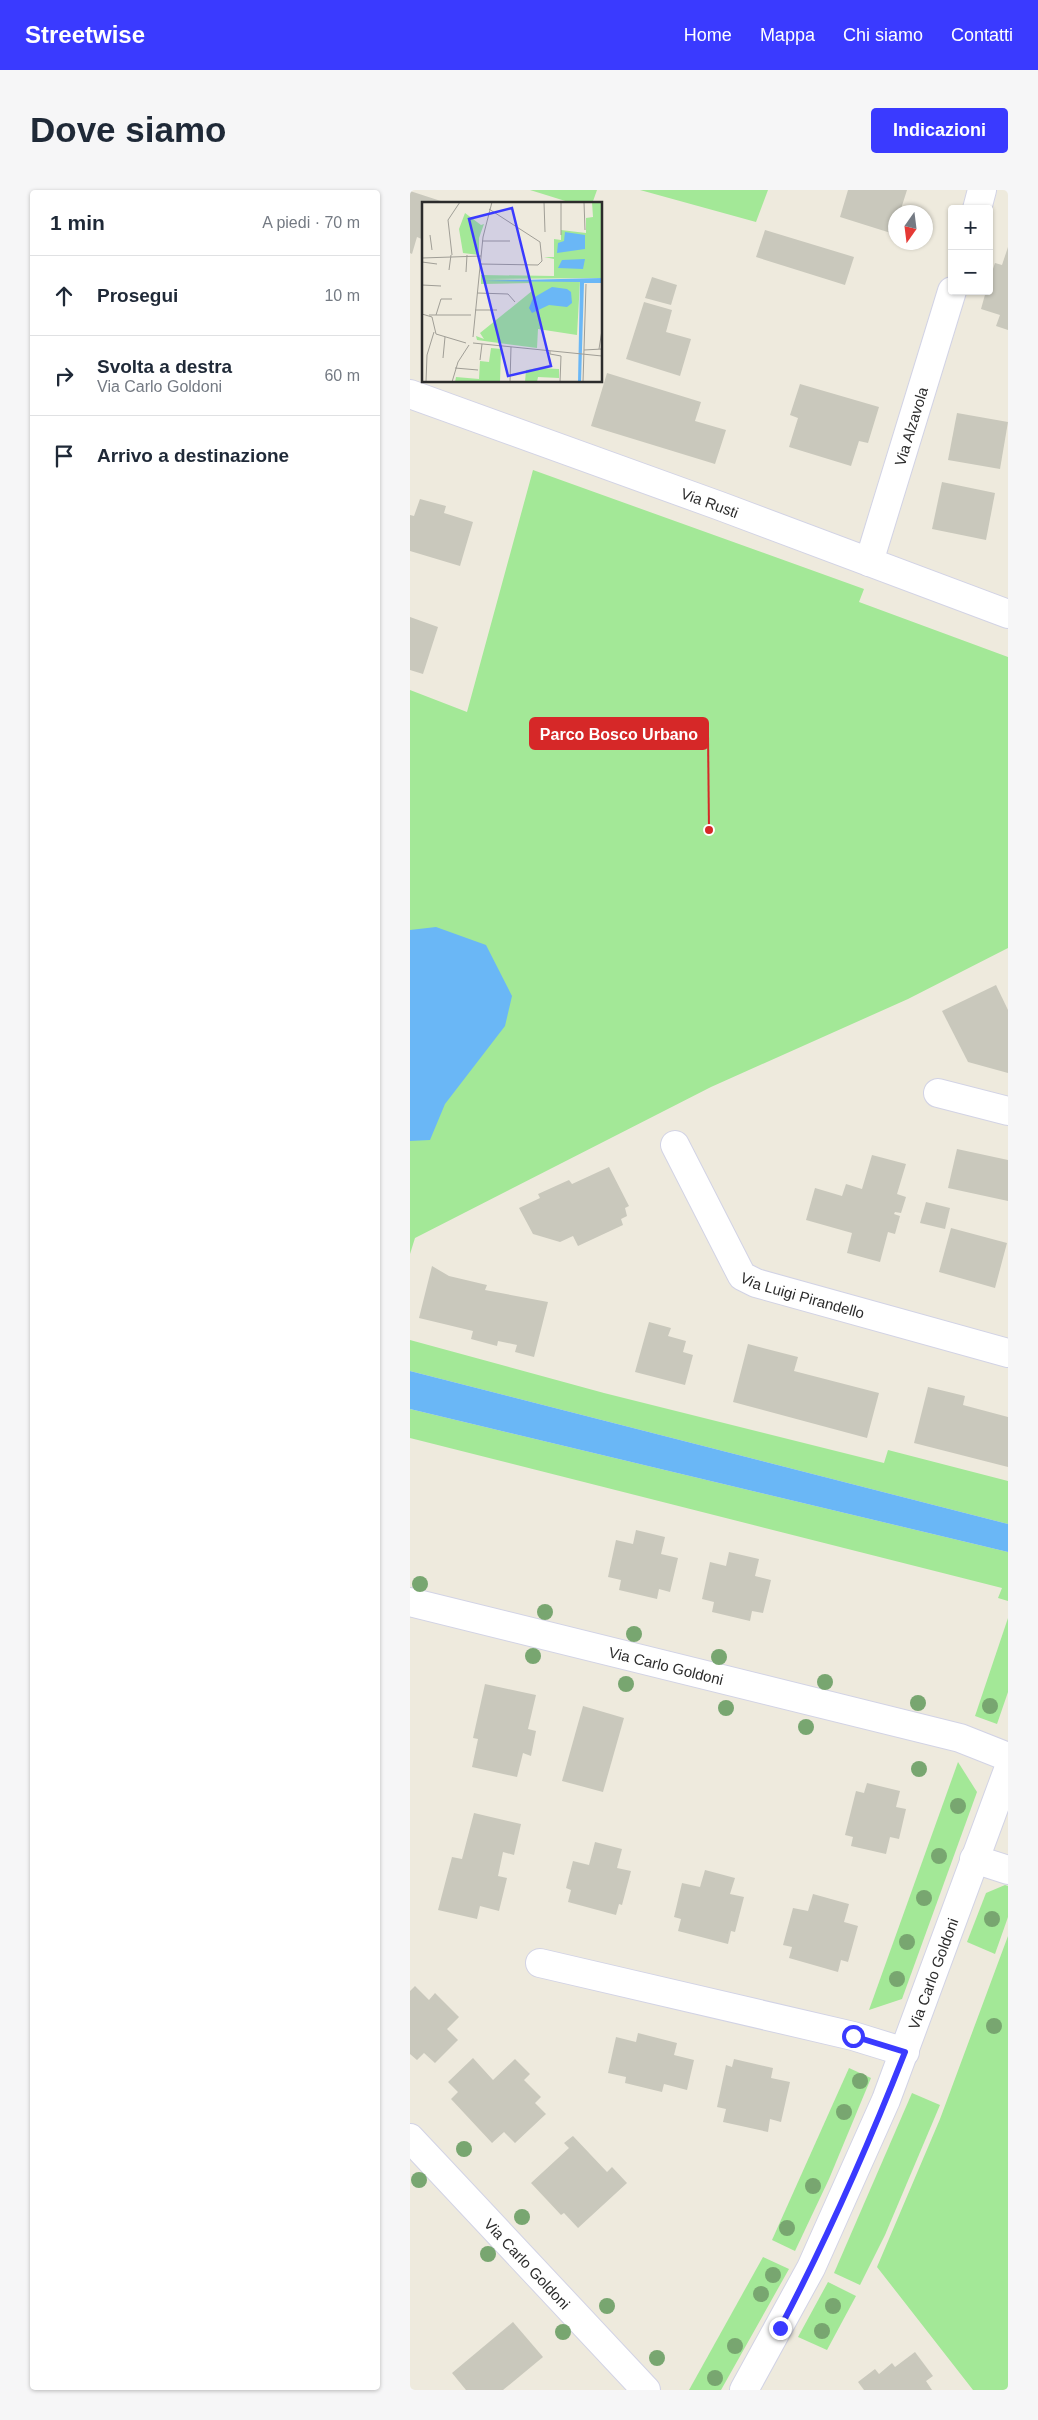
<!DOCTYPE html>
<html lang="it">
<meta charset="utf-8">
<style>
body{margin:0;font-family:Helvetica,sans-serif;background:#f6f6f7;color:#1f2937}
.controls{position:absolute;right:15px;top:15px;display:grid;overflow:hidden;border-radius:5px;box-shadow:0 1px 4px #0004}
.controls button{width:45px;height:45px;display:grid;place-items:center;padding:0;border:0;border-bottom:1px solid #e0e1e3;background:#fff;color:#1f2937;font:25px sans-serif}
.compass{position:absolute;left:478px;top:15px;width:45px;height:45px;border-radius:50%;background:#fff;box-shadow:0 1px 4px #0004;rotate:194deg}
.stop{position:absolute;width:15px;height:15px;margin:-11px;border:4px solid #3a3aff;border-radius:50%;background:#fff}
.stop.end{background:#3a3aff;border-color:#fff;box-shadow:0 1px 5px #0008}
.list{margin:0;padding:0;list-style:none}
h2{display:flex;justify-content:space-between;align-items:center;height:65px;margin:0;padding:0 20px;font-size:21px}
h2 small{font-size:16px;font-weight:400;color:#747a83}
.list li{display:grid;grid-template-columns:32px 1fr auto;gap:15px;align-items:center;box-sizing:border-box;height:80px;padding:0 20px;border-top:1px solid #e0e1e3}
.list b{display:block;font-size:19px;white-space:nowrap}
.list p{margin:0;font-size:16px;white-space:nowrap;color:#747a83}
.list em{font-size:16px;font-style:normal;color:#747a83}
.icon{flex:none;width:28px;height:28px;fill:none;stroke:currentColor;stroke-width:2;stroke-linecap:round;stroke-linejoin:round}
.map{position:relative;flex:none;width:598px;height:2200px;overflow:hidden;border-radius:5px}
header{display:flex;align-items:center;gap:30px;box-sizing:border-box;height:70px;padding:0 25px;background:#3a3aff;color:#fff}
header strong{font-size:24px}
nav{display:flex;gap:28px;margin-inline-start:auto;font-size:18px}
.intro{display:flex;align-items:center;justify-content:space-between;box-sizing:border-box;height:120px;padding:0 30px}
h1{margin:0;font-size:35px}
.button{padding:12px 22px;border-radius:5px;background:#3a3aff;color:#fff;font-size:18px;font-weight:700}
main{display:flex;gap:30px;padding:0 30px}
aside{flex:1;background:#fff;border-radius:5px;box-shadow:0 1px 4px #0004}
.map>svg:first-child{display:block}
.green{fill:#a3e897}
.water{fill:#6ab7f6}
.building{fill:#c9c8bc}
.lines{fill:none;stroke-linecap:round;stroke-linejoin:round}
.street-casing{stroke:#d2d3e5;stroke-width:30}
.street{stroke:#fff;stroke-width:28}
.tree{fill:#78a670}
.route{stroke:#3a3aff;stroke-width:6}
.labels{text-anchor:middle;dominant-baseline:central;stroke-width:5;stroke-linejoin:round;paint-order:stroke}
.street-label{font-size:15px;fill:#2c2c2c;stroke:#fff}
.inset-road{fill:none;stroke:#a09e96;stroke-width:1}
.view{fill:#3a3aff;fill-opacity:0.15;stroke:#3a3aff;stroke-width:2.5}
.inset-edge{fill:none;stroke:#2c2c2c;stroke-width:2.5}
.leader{fill:none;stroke:#d62828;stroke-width:2}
.callout-dot{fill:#d62828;stroke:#fff;stroke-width:2}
.callout{fill:#d62828;stroke:#d62828;stroke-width:2}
.callout-label{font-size:16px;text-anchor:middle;font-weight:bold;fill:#fff}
</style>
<header>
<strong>Streetwise</strong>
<nav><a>Home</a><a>Mappa</a><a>Chi siamo</a><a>Contatti</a></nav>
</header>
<div class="intro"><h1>Dove siamo</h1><a class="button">Indicazioni</a></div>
<main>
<aside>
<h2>1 min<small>A piedi · 70 m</small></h2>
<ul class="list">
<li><svg class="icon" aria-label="ahead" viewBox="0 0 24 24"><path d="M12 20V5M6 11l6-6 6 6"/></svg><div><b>Prosegui</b></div><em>10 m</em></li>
<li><svg class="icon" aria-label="right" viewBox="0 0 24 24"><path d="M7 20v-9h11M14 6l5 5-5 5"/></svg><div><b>Svolta a destra</b><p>Via Carlo Goldoni</p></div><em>60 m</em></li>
<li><svg class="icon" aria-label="arrive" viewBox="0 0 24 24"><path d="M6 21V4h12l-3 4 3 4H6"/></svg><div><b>Arrivo a destinazione</b></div></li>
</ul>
</aside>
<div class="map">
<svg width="598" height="2200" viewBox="0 0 598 2200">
<rect width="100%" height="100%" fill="#eeeadd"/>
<g class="green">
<path d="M120 0H187L182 14H165Z"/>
<path d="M230 0H358L346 32Z"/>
<path d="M123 280 454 399 449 412 598 467V758L498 809 301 897 5 1048 0 1064V500L57 522Z"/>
<path d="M0 1150 194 1203 474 1273 478 1260 598 1291V1334L0 1181Z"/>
<path d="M0 1219 598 1362V1411L588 1408 592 1398 0 1248Z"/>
<path d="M598 1428V1502L587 1534 565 1526Z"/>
<path d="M548 1572 567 1602 492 1809 459 1820Z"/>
<path d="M595 1695 598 1696V1727L585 1764 557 1752 576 1703Z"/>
<path d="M598 1746V2200H563L467 2077 530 1929Z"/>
<path d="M439 1878 461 1888 419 1989 385 2061 362 2050Z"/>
<path d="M502 1903 530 1915 475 2045 450 2095 424 2083Z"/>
<path d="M353 2067 379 2079 311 2200H279Z"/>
<path d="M418 2092 446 2106 417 2160 388 2147Z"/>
</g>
<g class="water">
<path d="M26 737 76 755 102 806 95 836 35 914 20 950 0 951V740Z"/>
<path d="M0 1181 598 1334V1362L0 1219Z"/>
</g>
<g class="building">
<path d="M438 0H497L490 22H486L484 44 430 27Z"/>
<path d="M0 1 37 13 14 14V50L7 47 2 64 0 63Z"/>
<path d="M355 40 444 67 435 95 346 67Z"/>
<path d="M598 57V140L586 136 590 125 571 119 576 101H579V91L585 73 592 75Z"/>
<path d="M242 87 267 95 261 115 235 108Z"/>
<path d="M234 112 262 120 256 142 281 149 270 186 216 169Z"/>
<path d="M197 183 291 212 285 231 316 240 305 274 181 236Z"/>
<path d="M390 194 469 217 458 253 449 251 441 276 379 257 388 228 380 225Z"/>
<path d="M547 223 598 232 590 279 538 270Z"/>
<path d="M532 292 585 303 576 350 522 339Z"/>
<path d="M10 309 36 316 34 323 63 332 50 376 0 361V325L4 326Z"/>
<path d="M0 427 28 437 13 484 0 480Z"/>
<path d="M586 795 598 820V883L558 872 532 821Z"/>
<path d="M547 959 598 970V1011L538 998Z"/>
<path d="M462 965 496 974 487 1004 496 1007 491 1023 485 1022 484 1024 490 1026 485 1044 478 1042 470 1072 437 1063 442 1043 396 1030 405 998 432 1006 436 994 452 999Z"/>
<path d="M199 977 219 1016 215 1018 217 1026 211 1029 213 1035 168 1056 163 1046 150 1052 123 1044 109 1018 130 1008 128 1004 159 990 162 994Z"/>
<path d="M516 1012 540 1018 535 1039 510 1033Z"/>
<path d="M541 1038 597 1053 585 1098 529 1082Z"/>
<path d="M22 1076 39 1086 77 1095 75 1100 138 1112 124 1167 105 1162 107 1155 88 1151 87 1156 61 1149 63 1141 9 1128Z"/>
<path d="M239 1132 261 1138 258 1146 276 1151 273 1162 283 1165 275 1195 225 1182Z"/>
<path d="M338 1154 388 1167 384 1181 469 1203 457 1248 323 1212Z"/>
<path d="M518 1197 555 1206 553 1215 598 1227V1277L504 1253Z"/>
<path d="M226 1340 255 1347 251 1364 268 1368 260 1402 249 1399 247 1409 209 1400 211 1390 198 1387 206 1350 223 1354Z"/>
<path d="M319 1362 349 1369 345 1386 361 1390 353 1423 342 1421 340 1431 302 1422 304 1412 292 1409 300 1372 316 1376Z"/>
<path d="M75 1494 126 1505 118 1539 126 1541 121 1566 113 1563 107 1587 62 1577 68 1549 63 1548Z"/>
<path d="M173 1516 214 1528 193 1602 152 1591Z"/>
<path d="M457 1593 490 1601 486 1617 496 1619 489 1649 480 1647 476 1664 441 1656 443 1647 435 1645 446 1601 454 1603Z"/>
<path d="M64 1623 111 1634 104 1665 93 1662 88 1686 97 1688 89 1721 70 1716 67 1729 28 1720 42 1667 52 1669Z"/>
<path d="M185 1652 212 1659 207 1678 221 1681 212 1715 209 1714 206 1725 158 1712 161 1700 156 1698 163 1671 179 1675Z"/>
<path d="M295 1680 325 1688 320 1704 334 1707 325 1742 321 1741 318 1754 268 1741 271 1729 264 1727 272 1693 290 1697Z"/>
<path d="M403 1704 439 1714 434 1732 448 1736 438 1772 431 1770 428 1782 379 1768 382 1757 373 1755 383 1718 398 1721Z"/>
<path d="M5 1796 19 1810 25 1803 49 1827 37 1839 48 1850 25 1873 14 1863 7 1870 0 1864V1801Z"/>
<path d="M228 1843 267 1853 264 1865 284 1870 277 1900 254 1894 252 1902 215 1893 216 1887 198 1883 206 1847 226 1852Z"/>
<path d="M63 1868 83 1890 105 1869 120 1884 114 1890 131 1907 125 1913 136 1924 105 1953 94 1942 82 1953 41 1909 48 1902 38 1892Z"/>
<path d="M324 1869 363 1878 361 1888 380 1892 371 1932 360 1929 358 1942 313 1932 316 1919 307 1917 316 1875 322 1877Z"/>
<path d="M163 1946 197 1982 202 1977 217 1993 168 2038 154 2023 151 2025 121 1993 159 1958 154 1953Z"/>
<path d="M103 2132 133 2167 93 2200H56L42 2183Z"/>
<path d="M505 2162 523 2186 516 2191 522 2200H454L448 2192 465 2179 469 2184 482 2173 485 2177Z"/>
</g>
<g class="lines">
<g class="street-casing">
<g id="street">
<path d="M567 19 572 0"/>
<path id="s1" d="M0 204 310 316 598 424"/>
<path id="s2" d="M459 372 542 101"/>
<path d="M528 903 598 921"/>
<path id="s3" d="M265 955 332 1086 346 1093 598 1163"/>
<path id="s4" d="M0 1412 550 1548 598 1567"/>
<path d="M564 1669 598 1680"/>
<path d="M130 1773 443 1846 495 1862"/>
<path id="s5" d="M0 1948 236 2200"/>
<path id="s6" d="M334 2200 401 2078 476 1910 598 1580"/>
</g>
</g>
<use href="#street" class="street"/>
</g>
<g class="tree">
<circle cx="10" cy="1394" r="8"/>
<circle cx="135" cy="1422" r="8"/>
<circle cx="224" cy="1444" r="8"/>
<circle cx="123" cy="1466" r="8"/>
<circle cx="309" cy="1467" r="8"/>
<circle cx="415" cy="1492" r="8"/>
<circle cx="216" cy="1494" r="8"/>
<circle cx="508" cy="1513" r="8"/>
<circle cx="580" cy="1516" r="8"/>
<circle cx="316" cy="1518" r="8"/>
<circle cx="396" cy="1537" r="8"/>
<circle cx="509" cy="1579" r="8"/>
<circle cx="548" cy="1616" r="8"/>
<circle cx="529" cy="1666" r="8"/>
<circle cx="514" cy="1708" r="8"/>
<circle cx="582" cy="1729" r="8"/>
<circle cx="497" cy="1752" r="8"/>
<circle cx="487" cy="1789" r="8"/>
<circle cx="584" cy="1836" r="8"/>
<circle cx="450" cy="1891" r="8"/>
<circle cx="434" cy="1922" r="8"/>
<circle cx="54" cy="1959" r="8"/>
<circle cx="9" cy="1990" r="8"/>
<circle cx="403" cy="1996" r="8"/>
<circle cx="112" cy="2027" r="8"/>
<circle cx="377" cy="2038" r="8"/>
<circle cx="78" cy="2064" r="8"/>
<circle cx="363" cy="2085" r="8"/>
<circle cx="351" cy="2104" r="8"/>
<circle cx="197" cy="2116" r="8"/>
<circle cx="423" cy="2116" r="8"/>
<circle cx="412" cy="2141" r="8"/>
<circle cx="153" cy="2142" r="8"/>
<circle cx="325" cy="2156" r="8"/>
<circle cx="247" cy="2168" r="8"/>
<circle cx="305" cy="2188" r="8"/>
</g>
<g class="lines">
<path class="route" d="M370 2138C417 2049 458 1956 495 1862L443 1846"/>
</g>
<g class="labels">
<g class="street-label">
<text stroke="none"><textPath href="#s2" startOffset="142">Via Alzavola</textPath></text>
<text stroke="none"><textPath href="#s1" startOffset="319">Via Rusti</textPath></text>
<text stroke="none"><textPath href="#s3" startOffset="211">Via Luigi Pirandello</textPath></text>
<text stroke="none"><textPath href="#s4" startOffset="264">Via Carlo Goldoni</textPath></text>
<text stroke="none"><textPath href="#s6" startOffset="458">Via Carlo Goldoni</textPath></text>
<text stroke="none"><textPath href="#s5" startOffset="172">Via Carlo Goldoni</textPath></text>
</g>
</g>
<g transform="translate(12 12)">
<rect width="180" height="180" fill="#eeeadd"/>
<path d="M170 0H180V76L60 77 158 79 155 133 116 127 115 146 55 138 54 134 62 137 58 131 110 89V81L59 82V73L132 74V57L122 55H132V37L139 38V28L164 31V16L171 15ZM43 11 59 23 62 22 57 36V53L41 51 37 27ZM69 146 79 147 78 180H33L34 175 57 177 58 159 67 160ZM116 166 137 167V176L116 175 115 180H103L104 168Z" fill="#a3e897"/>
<path d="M143 30 163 33V47L135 51 136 41 142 39ZM163 57 161 67 136 66 140 58ZM180 76V81H162L159 180H156L158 80 60 79ZM130 85 145 87 149 90 150 101 145 105 127 103 110 111 107 106 111 96Z" fill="#6ab7f6"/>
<path class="inset-road" d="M122 0 123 30M139 0V33M162 0 163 28M8 33 10 48M60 39H88M30 53 26 18 38 0M0 56 59 54M0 60 15 62M58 62 116 63 120 59 118 40 67 7M27 68 29 53M44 70 45 53M0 83 19 84M55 91 86 92 93 100M53 108H75M0 112 10 115 14 132 44 141M7 113H49M14 113 19 97H30M51 135 61 35 70 0M51 141 180 154M177 147 180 128M162 148 180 147M128 149V152L139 154 138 180M21 156 23 135M58 158 60 142M33 166 56 168M4 180 5 153 12 130M30 180 36 160 47 143M88 180 89 145M161 180 164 82"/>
<path class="view" d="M90 6 129 164 86 174 47 17Z"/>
<rect width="180" height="180" class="inset-edge"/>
</g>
<path class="leader" d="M299 640L298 544"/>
<circle class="callout-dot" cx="299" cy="640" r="5"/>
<rect class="callout" x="120" y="528" width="178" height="31" rx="5"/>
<g class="callout-label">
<text x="209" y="550">Parco Bosco Urbano</text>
</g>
</svg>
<div class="controls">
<button>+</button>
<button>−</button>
</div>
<svg class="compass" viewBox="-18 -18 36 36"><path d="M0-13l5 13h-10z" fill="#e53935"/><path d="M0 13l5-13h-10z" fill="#747a83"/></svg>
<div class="stop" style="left:443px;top:1846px"></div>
<div class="stop end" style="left:370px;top:2138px"></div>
</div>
</main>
